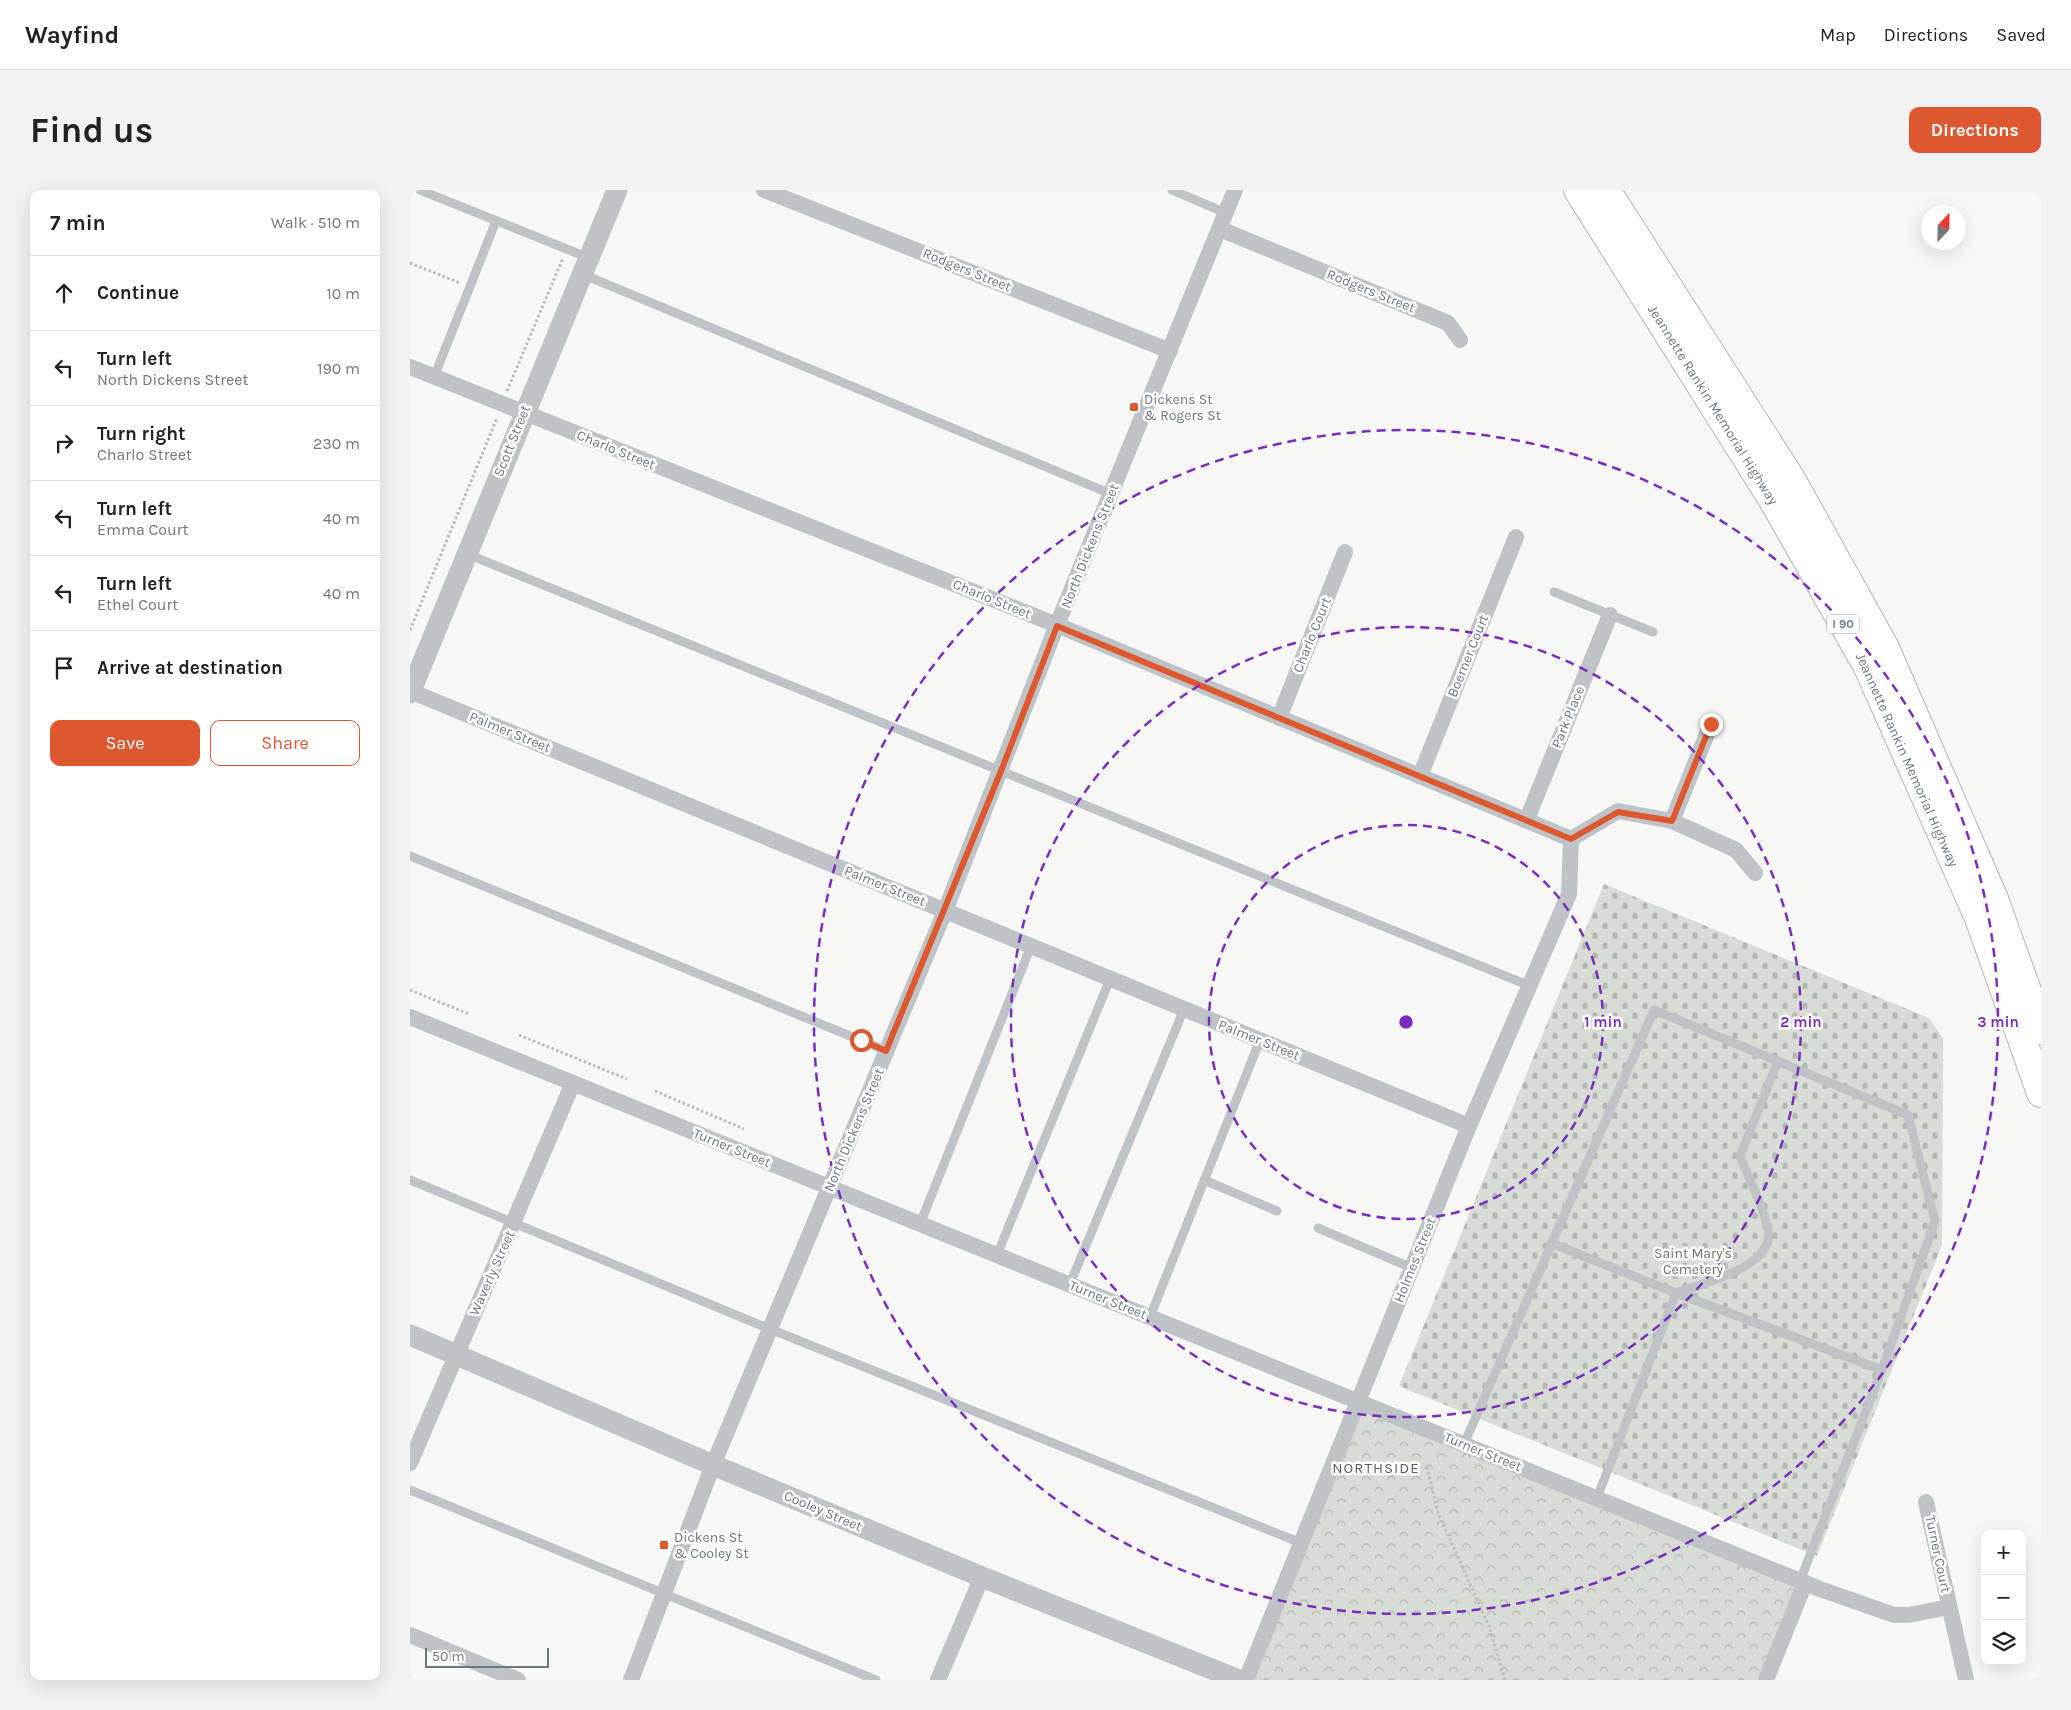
<!DOCTYPE html>
<meta charset="utf-8">
<style>
body{margin:0;font-family:Karla,sans-serif;background:#f2f2f2;color:#222}
.controls{position:absolute;right:15px;bottom:15px;display:grid;overflow:hidden;border-radius:10px;box-shadow:0 5px 20px #0002}
.controls button{width:45px;height:45px;display:grid;place-items:center;padding:0;border:0;border-bottom:1px solid #e0e0e0;background:#fff;color:#222;font:25px sans-serif}
.compass{position:absolute;left:1511px;top:15px;width:45px;height:45px;border-radius:50%;background:#fff;box-shadow:0 5px 20px #0002;rotate:22deg}
.scale{position:absolute;left:15px;bottom:12px;width:124px;box-sizing:border-box;padding-left:5px;border:2px solid #687885;border-top:0;font-size:14px;line-height:18px;white-space:nowrap;color:#687885;-webkit-text-stroke:4px #fff;paint-order:stroke}
.stop{position:absolute;width:15px;height:15px;margin:-11px;border:4px solid #dd582f;border-radius:50%;background:#fff}
.stop.end{background:#dd582f;border-color:#fff;box-shadow:0 1px 5px #0008}
.list{margin:0;padding:0;list-style:none}
h2{display:flex;justify-content:space-between;align-items:center;height:65px;margin:0;padding:0 20px;font-size:21px}
h2 small{font-size:16px;font-weight:400;color:#767676}
.list li{display:grid;grid-template-columns:32px 1fr auto;gap:15px;align-items:center;box-sizing:border-box;height:75px;padding:0 20px;border-top:1px solid #e0e0e0}
.list b{display:block;font-size:19px;white-space:nowrap}
.list p{margin:0;font-size:16px;white-space:nowrap;color:#767676}
.list em{font-size:16px;font-style:normal;color:#767676}
.actions{display:flex;gap:10px;padding:15px 20px}
.actions a{flex:1;padding:11px 0;border:1px solid #dd582f;border-radius:10px;text-align:center;font-size:18px;color:#dd582f}
.actions .main{background:#dd582f;color:#fff}
.icon{flex:none;width:28px;height:28px;fill:none;stroke:currentColor;stroke-width:2;stroke-linecap:round;stroke-linejoin:round}
.map{position:relative;flex:none;width:1631px;height:1490px;overflow:hidden;border-radius:10px}
header{display:flex;align-items:center;gap:30px;box-sizing:border-box;height:70px;padding:0 25px;background:#fff;border-bottom:1px solid #e0e0e0}
header strong{font-size:24px}
nav{display:flex;gap:28px;margin-inline-start:auto;font-size:18px}
.intro{display:flex;align-items:center;justify-content:space-between;box-sizing:border-box;height:120px;padding:0 30px}
h1{margin:0;font-size:35px}
.button{padding:12px 22px;border-radius:10px;background:#dd582f;color:#fff;font-size:18px;font-weight:700}
main{display:flex;gap:30px;padding:0 30px}
aside{flex:1;background:#fff;border-radius:10px;box-shadow:0 5px 20px #0002}
.map>svg:first-child{display:block}
.cemetery{fill:url(#cemetery-stones)}
.park{fill:url(#park-crowns)}
.lines{fill:none;stroke-linecap:round;stroke-linejoin:round}
.motorway-casing{stroke:#b2b6ba;stroke-width:30}
.path{stroke:#b9bcbf;stroke-width:3;stroke-dasharray:2.5 2.5;stroke-linecap:butt}
.service{stroke:#bec3c7;stroke-width:9}
.minor{stroke:#bec3c7;stroke-width:16}
.tertiary{stroke:#bec3c7;stroke-width:21}
.motorway{stroke:#fff;stroke-width:28}
.route{stroke:#dd582f;stroke-width:6}
.ring{fill:none;stroke:#7b2cbf;stroke-width:2.5;stroke-dasharray:9 6}
.poi-dot{fill:#dd582f;stroke:#fff;stroke-width:2}
.labels{text-anchor:middle;dominant-baseline:central;stroke-width:5;stroke-linejoin:round;paint-order:stroke}
.shield{fill:#fff;stroke:#95a0aa;stroke-width:1}
.shield-label{font-size:12px;font-weight:bold;fill:#687885}
.street-label{font-size:14px;fill:#687885;stroke:#fff}
.poi-label{font-size:14px;fill:#687885;stroke:#fff;text-anchor:start}
.park-label{font-size:14px;fill:#667762;stroke:#fff}
.neighbourhood-label{font-size:15px;letter-spacing:1px;fill:#55616a;stroke:#fff}
.centre{fill:#7b2cbf;stroke:#fff;stroke-width:2.5}
.ring-label{font-size:15px;text-anchor:middle;font-weight:bold;fill:#7b2cbf;stroke:#fff;stroke-width:5;stroke-linejoin:round;paint-order:stroke}
</style>
<header>
<strong>Wayfind</strong>
<nav><a>Map</a><a>Directions</a><a>Saved</a></nav>
</header>
<div class="intro"><h1>Find us</h1><a class="button">Directions</a></div>
<main>
<aside>
<h2>7 min<small>Walk · 510 m</small></h2>
<ul class="list">
<li><svg class="icon" aria-label="ahead" viewBox="0 0 24 24"><path d="M12 20V5M6 11l6-6 6 6"/></svg><div><b>Continue</b></div><em>10 m</em></li>
<li><svg class="icon" aria-label="left" viewBox="0 0 24 24"><path d="M17 20v-9H6M10 6l-5 5 5 5"/></svg><div><b>Turn left</b><p>North Dickens Street</p></div><em>190 m</em></li>
<li><svg class="icon" aria-label="right" viewBox="0 0 24 24"><path d="M7 20v-9h11M14 6l5 5-5 5"/></svg><div><b>Turn right</b><p>Charlo Street</p></div><em>230 m</em></li>
<li><svg class="icon" aria-label="left" viewBox="0 0 24 24"><path d="M17 20v-9H6M10 6l-5 5 5 5"/></svg><div><b>Turn left</b><p>Emma Court</p></div><em>40 m</em></li>
<li><svg class="icon" aria-label="left" viewBox="0 0 24 24"><path d="M17 20v-9H6M10 6l-5 5 5 5"/></svg><div><b>Turn left</b><p>Ethel Court</p></div><em>40 m</em></li>
<li><svg class="icon" aria-label="arrive" viewBox="0 0 24 24"><path d="M6 21V4h12l-3 4 3 4H6"/></svg><div><b>Arrive at destination</b></div></li>
</ul>
<div class="actions"><a class="main">Save</a><a>Share</a></div>
</aside>
<div class="map">
<svg width="1631" height="1490" viewBox="0 0 1631 1490">
<defs>
<pattern id="cemetery-stones" width="16" height="16" patternUnits="userSpaceOnUse" patternTransform="scale(1.25)"><rect width="16" height="16" fill="#d7dcd4"/><path d="M2 7V4a2 2 0 0 1 4 0v3zM10 15v-3a2 2 0 0 1 4 0v3z" fill="#b2b7b2"/></pattern>
<pattern id="park-crowns" width="20" height="18" patternUnits="userSpaceOnUse" patternTransform="scale(1.25)"><rect width="20" height="18" fill="#d7dcd4"/><path d="M2 6a3 3 0 1 1 6 0M12 15a3 3 0 1 1 6 0" fill="none" stroke="#b2b7b2"/></pattern>
</defs>
<rect width="100%" height="100%" fill="#f7f7f5"/>
<path class="cemetery" d="M1194 694 1519 828 1533 848 1532 1055 1407 1366 989 1196Z"/>
<path class="park" d="M948 1211 1395 1393 1356 1490H836Z"/>
<g class="lines">
<g class="motorway-casing">
<g id="motorway">
<path d="M1168 0 1363 310 1458 477 1569 728 1631 903"/>
<path d="M1196 0 1381 289 1475 458 1584 709 1631 840"/>
</g>
</g>
<g class="path">
<path d="M0 73 50 93"/>
<path d="M97 201 153 68"/>
<path d="M0 440 87 228"/>
<path d="M0 800 59 824"/>
<path d="M109 845 217 889"/>
<path d="M245 901 334 939"/>
<path d="M1017 1277 1028 1323 1079 1436 1095 1490"/>
</g>
<g class="service">
<path d="M10 0 179 68"/>
<path d="M762 0 816 23"/>
<path d="M172 84 701 304"/>
<path d="M24 187 86 31"/>
<path d="M57 364 1120 796"/>
<path d="M1144 402 1243 442"/>
<path d="M0 666 477 861"/>
<path d="M0 990 360 1139 891 1353"/>
<path d="M794 990 867 1021"/>
<path d="M510 1034 621 756"/>
<path d="M908 1038 1002 1078"/>
<path d="M1141 1053 1266 1103 1472 1180"/>
<path d="M587 1065 700 789"/>
<path d="M660 1094 774 819"/>
<path d="M740 1127 850 850"/>
<path d="M1054 1254 1244 820 1498 925 1525 1031 1473 1177 1390 1391"/>
<path d="M0 1300 466 1490"/>
<path d="M1187 1308 1266 1103C1293 1093 1367 1077 1358 1038 1352 1014 1339 989 1330 966L1368 871"/>
</g>
<g class="minor">
<path d="M354 0 760 161"/>
<path d="M810 39 1038 133 1050 150"/>
<path d="M0 177 647 435 1161 649"/>
<path d="M0 501 1059 936"/>
<path d="M869 528 935 362"/>
<path d="M1010 586 1106 347"/>
<path d="M1117 629 1200 425"/>
<path d="M1262 631 1301 534"/>
<path d="M1161 649 1208 621 1262 631 1326 660 1345 683"/>
<path d="M0 827 1410 1399 1484 1425H1499L1539 1417"/>
<path d="M0 1273 163 893"/>
<path d="M1516 1312 1556 1490"/>
<path d="M0 1445 108 1490"/>
<path d="M221 1490 303 1275 535 721 647 435 825 0"/>
<path d="M528 1490 572 1387"/>
<path d="M836 1490 1059 936 1159 704 1161 649"/>
<path d="M1356 1490 1395 1393"/>
</g>
<g class="tertiary">
<path d="M0 503 207 0"/>
<path d="M0 1145 303 1275 572 1387 829 1490"/>
</g>
<use href="#motorway" class="motorway"/>
</g>
<g class="lines">
<path class="route" d="M451 850 476 861 591 581 647 436 1161 649 1208 622 1262 631 1301 534"/>
</g>
<g class="ring">
<circle cx="996" cy="832" r="197"/>
<circle cx="996" cy="832" r="395"/>
<circle cx="996" cy="832" r="592"/>
</g>
<g class="poi-dot">
<rect x="719" y="212" width="10" height="10" rx="2.5"/>
<rect x="249" y="1350" width="10" height="10" rx="2.5"/>
</g>
<g class="labels">
<rect class="shield" x="1417" y="424.5" width="32" height="19" rx="4"/>
<g class="shield-label">
<text x="1433" y="434">I 90</text>
</g>
<g class="street-label">
<text transform="translate(557 80) rotate(22)">Rodgers Street</text>
<text transform="translate(961 101) rotate(22)">Rodgers Street</text>
<text transform="translate(1303 215) rotate(58)">Jeannette Rankin Memorial Highway</text>
<text transform="translate(102 251) rotate(-68)">Scott Street</text>
<text transform="translate(206 260) rotate(22)">Charlo Street</text>
<text transform="translate(680 356) rotate(-68)">North Dickens Street</text>
<text transform="translate(582 409) rotate(22)">Charlo Street</text>
<text transform="translate(902 445) rotate(-68)">Charlo Court</text>
<text transform="translate(1058 466) rotate(-68)">Boerner Court</text>
<text transform="translate(1158 527) rotate(-68)">Park Place</text>
<text transform="translate(100 542) rotate(22)">Palmer Street</text>
<text transform="translate(1497 570) rotate(66)">Jeannette Rankin Memorial Highway</text>
<text transform="translate(475 696) rotate(22)">Palmer Street</text>
<text transform="translate(849 850) rotate(22)">Palmer Street</text>
<text transform="translate(444 940) rotate(-67)">North Dickens Street</text>
<text transform="translate(322 958) rotate(22)">Turner Street</text>
<text transform="translate(1005 1070) rotate(-68)">Holmes Street</text>
<text transform="translate(82 1083) rotate(-66)">Waverly Street</text>
<text transform="translate(698 1110) rotate(22)">Turner Street</text>
<text transform="translate(1073 1262) rotate(22)">Turner Street</text>
<text transform="translate(413 1321) rotate(23)">Cooley Street</text>
<text transform="translate(1528 1364) rotate(78)">Turner Court</text>
</g>
<g class="poi-label">
<text x="734" y="209">Dickens St<tspan x="734" dy="16">&amp; Rogers St</tspan></text>
<text x="264" y="1347">Dickens St<tspan x="264" dy="16">&amp; Cooley St</tspan></text>
</g>
<g class="park-label">
<text x="1283" y="1063">Saint Mary's<tspan x="1283" dy="16">Cemetery</tspan></text>
</g>
<g class="neighbourhood-label">
<text x="966" y="1278">NORTHSIDE</text>
</g>
</g>
<circle cx="996" cy="832" r="8" class="centre"/>
<g class="ring-label">
<text x="1193" y="837">1 min</text>
<text x="1391" y="837">2 min</text>
<text x="1588" y="837">3 min</text>
</g>
</svg>
<div class="controls">
<button>+</button>
<button>−</button>
<button><svg class="icon" aria-label="layers" viewBox="0 0 24 24"><path d="M12 4l9 5-9 5-9-5zM3 14l9 5 9-5"/></svg></button>
</div>
<svg class="compass" viewBox="-18 -18 36 36"><path d="M0-13l5 13h-10z" fill="#e53935"/><path d="M0 13l5-13h-10z" fill="#767676"/></svg>
<div class="scale">50 m</div>
<div class="stop" style="left:451px;top:850px"></div>
<div class="stop end" style="left:1301px;top:534px"></div>
</div>
</main>
